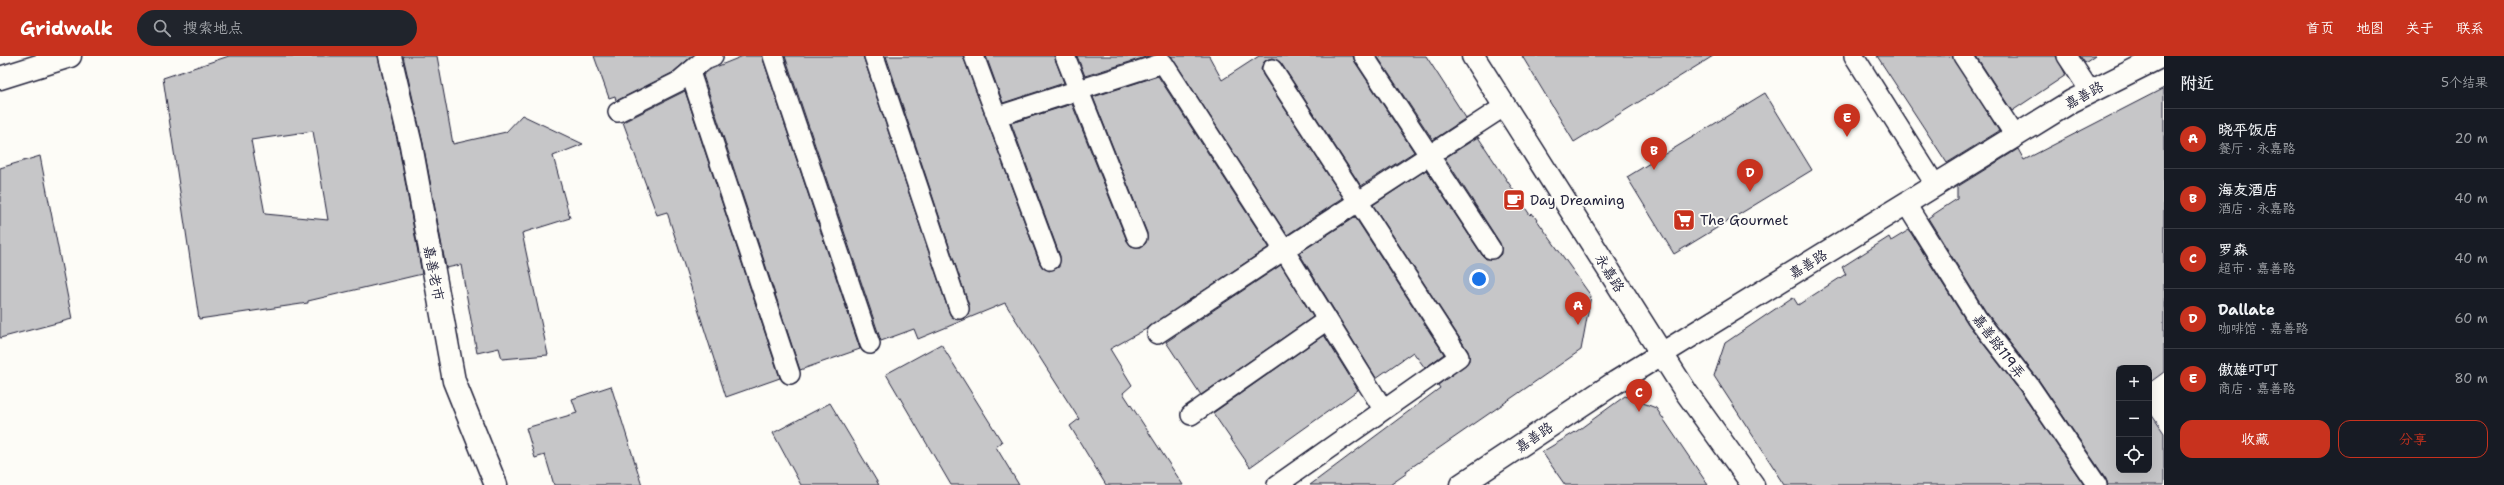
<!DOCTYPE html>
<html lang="zh">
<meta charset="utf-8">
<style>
body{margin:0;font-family:"Shantell Sans","LXGW WenKai TC",sans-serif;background:#20242c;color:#f1f3f6}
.controls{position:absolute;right:12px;bottom:12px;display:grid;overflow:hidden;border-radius:8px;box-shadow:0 4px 16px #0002}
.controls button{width:36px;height:36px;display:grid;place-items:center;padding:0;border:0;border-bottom:1px solid #363941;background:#171b24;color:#f1f3f6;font:20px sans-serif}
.you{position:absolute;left:1479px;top:223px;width:14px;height:14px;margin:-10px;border:3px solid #fff;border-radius:50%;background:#1a73e8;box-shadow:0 0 0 6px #1a73e833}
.badge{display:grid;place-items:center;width:26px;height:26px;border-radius:50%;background:#c8321e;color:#fff;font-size:13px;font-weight:700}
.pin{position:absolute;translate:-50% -33px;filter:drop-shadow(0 1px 2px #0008)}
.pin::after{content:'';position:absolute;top:21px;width:14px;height:12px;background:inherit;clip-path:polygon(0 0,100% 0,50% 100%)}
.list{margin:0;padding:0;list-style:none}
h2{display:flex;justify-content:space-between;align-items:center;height:52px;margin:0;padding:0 16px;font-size:17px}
h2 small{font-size:13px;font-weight:400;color:#9ea1a6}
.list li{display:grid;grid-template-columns:26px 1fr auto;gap:12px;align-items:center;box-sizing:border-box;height:60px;padding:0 16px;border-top:1px solid #363941}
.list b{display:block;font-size:15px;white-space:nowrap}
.list p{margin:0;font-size:13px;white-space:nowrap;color:#9ea1a6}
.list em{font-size:13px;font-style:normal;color:#9ea1a6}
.actions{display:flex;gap:8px;padding:12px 16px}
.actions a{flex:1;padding:9px 0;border:1px solid #c8321e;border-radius:12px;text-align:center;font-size:14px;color:#c8321e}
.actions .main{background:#c8321e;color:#fff}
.icon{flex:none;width:22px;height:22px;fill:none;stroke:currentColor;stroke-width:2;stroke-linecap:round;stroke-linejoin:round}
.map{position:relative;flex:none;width:2164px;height:429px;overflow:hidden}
header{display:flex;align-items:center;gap:24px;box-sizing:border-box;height:56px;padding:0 20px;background:#c8321e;color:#fff}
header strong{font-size:19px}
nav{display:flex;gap:22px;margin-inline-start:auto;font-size:14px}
.search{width:280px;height:36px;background:#20242c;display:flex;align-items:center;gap:10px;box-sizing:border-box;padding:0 14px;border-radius:22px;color:#9ea1a6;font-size:15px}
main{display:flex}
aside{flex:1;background:#171b24}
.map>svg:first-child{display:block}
.building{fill:#c6c6c8;stroke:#22223b;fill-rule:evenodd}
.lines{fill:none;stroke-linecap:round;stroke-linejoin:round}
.lane-casing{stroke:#22223b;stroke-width:22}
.street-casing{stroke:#22223b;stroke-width:25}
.secondary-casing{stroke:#22223b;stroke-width:25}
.lane{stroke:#fdfcf7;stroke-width:19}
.street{stroke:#fdfcf7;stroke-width:22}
.secondary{stroke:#fdfcf7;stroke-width:22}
.labels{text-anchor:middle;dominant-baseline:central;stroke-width:4;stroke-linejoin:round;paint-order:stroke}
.street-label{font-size:14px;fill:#22223b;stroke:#fdfcf7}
.poi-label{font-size:14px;fill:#22223b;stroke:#fdfcf7;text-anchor:start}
</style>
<header>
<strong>Gridwalk</strong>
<div class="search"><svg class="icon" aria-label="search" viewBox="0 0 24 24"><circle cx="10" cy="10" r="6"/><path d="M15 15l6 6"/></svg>搜索地点</div>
<nav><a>首页</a><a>地图</a><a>关于</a><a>联系</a></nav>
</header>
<main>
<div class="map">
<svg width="2164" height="429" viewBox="0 0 2164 429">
<rect width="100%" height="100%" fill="#fdfcf7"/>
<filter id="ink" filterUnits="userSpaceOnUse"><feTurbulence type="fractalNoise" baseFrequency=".025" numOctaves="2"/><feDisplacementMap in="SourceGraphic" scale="8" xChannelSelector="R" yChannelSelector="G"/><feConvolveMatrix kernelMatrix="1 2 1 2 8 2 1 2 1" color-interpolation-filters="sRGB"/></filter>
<g filter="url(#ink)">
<g class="building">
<path d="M229 0H378L399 92 422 218 308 245V247L199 263 163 22ZM313 75 328 164 265 158 251 84Z"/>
<path d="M403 0H437L453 88 506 76 522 59 583 88 553 100 570 162 522 177 548 299 502 303 499 292 477 297 461 209 446 212 423 87Z"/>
<path d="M594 0H692L672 17 616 45 615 40 609 42Z"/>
<path d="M743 0H762L860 293 800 314 703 19 711 13Z"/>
<path d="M785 0H863L949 256 957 264 967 260 969 250 886 0H963L1040 208 1049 215 1059 211 1060 200 1011 67 1072 48 1127 185 1131 190 1141 191 1146 187 1147 177 1093 41 1158 20 1269 191 1148 272 1110 293 1132 329 1123 337 1183 429H1106L1070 370 1079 363 1005 247 918 283 914 273 881 285Z"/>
<path d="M986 0H1054L1064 27 1003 47Z"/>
<path d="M1077 0H1149L1085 20Z"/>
<path d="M1171 0H1209L1222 24 1259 0H1353L1355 6 1414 96 1361 130 1281 7 1272 2 1266 4 1261 13 1263 19 1343 142 1287 179Z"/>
<path d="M1377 0H1426L1466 62 1433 84Z"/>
<path d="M1522 0H1713L1574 86Z"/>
<path d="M1877 0H1952L1999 75 1947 107Z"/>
<path d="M1976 0H2056L2066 19 2012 55Z"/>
<path d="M2080 0H2095L2085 7Z"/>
<path d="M2164 32V316L2149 327V312H2119V414H2149V355L2164 377V429H2108L2106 423 2038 323 1986 256 1928 162 1957 143V131L2018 93 2024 104Z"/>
<path d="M685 35 780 322 726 341 667 156 657 159 623 66Z"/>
<path d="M1765 37 1812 114 1674 198 1627 121Z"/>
<path d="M1478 81 1530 159 1532 157 1591 240 1581 294 1406 415 1407 417 1390 429H1310L1440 332 1438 329 1469 305 1468 295 1373 149 1426 114 1482 199 1486 203 1497 202 1501 198 1500 187 1445 102Z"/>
<path d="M40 100 72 263 0 282V112Z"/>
<path d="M1355 161 1444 298 1425 312 1413 296 1376 322 1299 197Z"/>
<path d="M1909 174 1968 268 2020 335 2084 429H1785L1714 320 1725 287 1793 241 1798 249 1846 218 1842 211 1889 181 1891 185Z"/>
<path d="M1281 209 1313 261 1201 339 1166 286Z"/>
<path d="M1324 279 1358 334 1250 411 1213 357Z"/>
<path d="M941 288 1002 386 996 391 1019 429H951L886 318Z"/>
<path d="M611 330 642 429H554L545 399 535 402 526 372 577 357 572 343Z"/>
<path d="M1625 340 1656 352 1708 429H1565L1542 396 1577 375Z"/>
<path d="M830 347 879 429H801L773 377Z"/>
</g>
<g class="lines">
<g class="lane-casing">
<g id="lane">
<path d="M773 0 870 288"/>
<path d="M874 0 959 253"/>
<path d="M974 0 1050 204"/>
<path d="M1065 0 1137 181"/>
<path d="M1364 0 1491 193"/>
<path d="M1854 0 1936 130"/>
<path d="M1963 0 2016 81"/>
<path d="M2067 0 2090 35"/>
<path d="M1272 13 1459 301 1277 429"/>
<path d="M690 16 790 318"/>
<path d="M618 56 678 26 705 3 713 0"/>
<path d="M998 60 1163 7 1284 194 1505 50"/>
<path d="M1906 148 1977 262 2029 329 2097 429"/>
<path d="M1157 278 1284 194 1383 353"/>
<path d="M1191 359 1327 264"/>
</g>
</g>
<g class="street-casing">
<g id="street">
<path d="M390 0 411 89 454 325 496 429"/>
<path d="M1473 0 1686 336 1753 429"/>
<path d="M1461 429 1616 326 2072 45 2162 0"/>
</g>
</g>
<g class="secondary-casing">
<path id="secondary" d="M0 22 70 0"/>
</g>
<use href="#lane" class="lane"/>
<use href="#street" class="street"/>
<use href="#secondary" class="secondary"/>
</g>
</g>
<defs>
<g id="cafe-square" transform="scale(1.15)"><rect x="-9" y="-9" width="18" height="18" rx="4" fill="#c8321e" stroke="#fdfcf7"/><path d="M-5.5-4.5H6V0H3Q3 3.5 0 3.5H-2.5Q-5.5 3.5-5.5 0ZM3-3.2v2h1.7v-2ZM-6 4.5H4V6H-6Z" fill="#fff"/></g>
<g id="supermarket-square" transform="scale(1.15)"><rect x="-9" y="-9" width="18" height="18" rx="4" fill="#c8321e" stroke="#fdfcf7"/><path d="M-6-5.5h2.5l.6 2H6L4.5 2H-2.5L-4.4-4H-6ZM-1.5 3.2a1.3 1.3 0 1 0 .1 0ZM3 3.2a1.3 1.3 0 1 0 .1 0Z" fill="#fff"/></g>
</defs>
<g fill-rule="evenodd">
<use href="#cafe-square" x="1514" y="144"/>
<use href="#supermarket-square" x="1684" y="164"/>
</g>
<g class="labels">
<g class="street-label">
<text transform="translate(2084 39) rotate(-29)">嘉善路</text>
<text transform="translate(1808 208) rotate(-32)">嘉善路</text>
<text transform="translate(434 217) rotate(79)">嘉善老市</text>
<text transform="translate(1610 217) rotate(58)">永嘉路</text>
<text transform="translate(1999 290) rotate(53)">嘉善路119弄</text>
<text transform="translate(1534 381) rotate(-34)">嘉善路</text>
</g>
<g class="poi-label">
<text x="1530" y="144">Day Dreaming</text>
<text x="1700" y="164">The Gourmet</text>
</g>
</g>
</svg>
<div class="controls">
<button>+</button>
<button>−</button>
<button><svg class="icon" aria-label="locate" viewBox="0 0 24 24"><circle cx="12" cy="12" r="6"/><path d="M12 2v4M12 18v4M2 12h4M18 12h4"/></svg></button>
</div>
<div class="you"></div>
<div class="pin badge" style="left:1578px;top:269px">A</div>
<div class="pin badge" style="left:1654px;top:114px">B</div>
<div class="pin badge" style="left:1639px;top:356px">C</div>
<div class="pin badge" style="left:1750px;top:136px">D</div>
<div class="pin badge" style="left:1847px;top:81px">E</div>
</div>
<aside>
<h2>附近<small>5个结果</small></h2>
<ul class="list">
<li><span class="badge">A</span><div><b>晓平饭店</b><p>餐厅 · 永嘉路</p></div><em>20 m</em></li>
<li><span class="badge">B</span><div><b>海友酒店</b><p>酒店 · 永嘉路</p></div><em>40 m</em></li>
<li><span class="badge">C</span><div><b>罗森</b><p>超市 · 嘉善路</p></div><em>40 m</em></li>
<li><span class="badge">D</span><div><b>Dallate</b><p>咖啡馆 · 嘉善路</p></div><em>60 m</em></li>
<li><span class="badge">E</span><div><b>傲雄叮叮</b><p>商店 · 嘉善路</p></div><em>80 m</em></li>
</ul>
<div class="actions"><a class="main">收藏</a><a>分享</a></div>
</aside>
</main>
